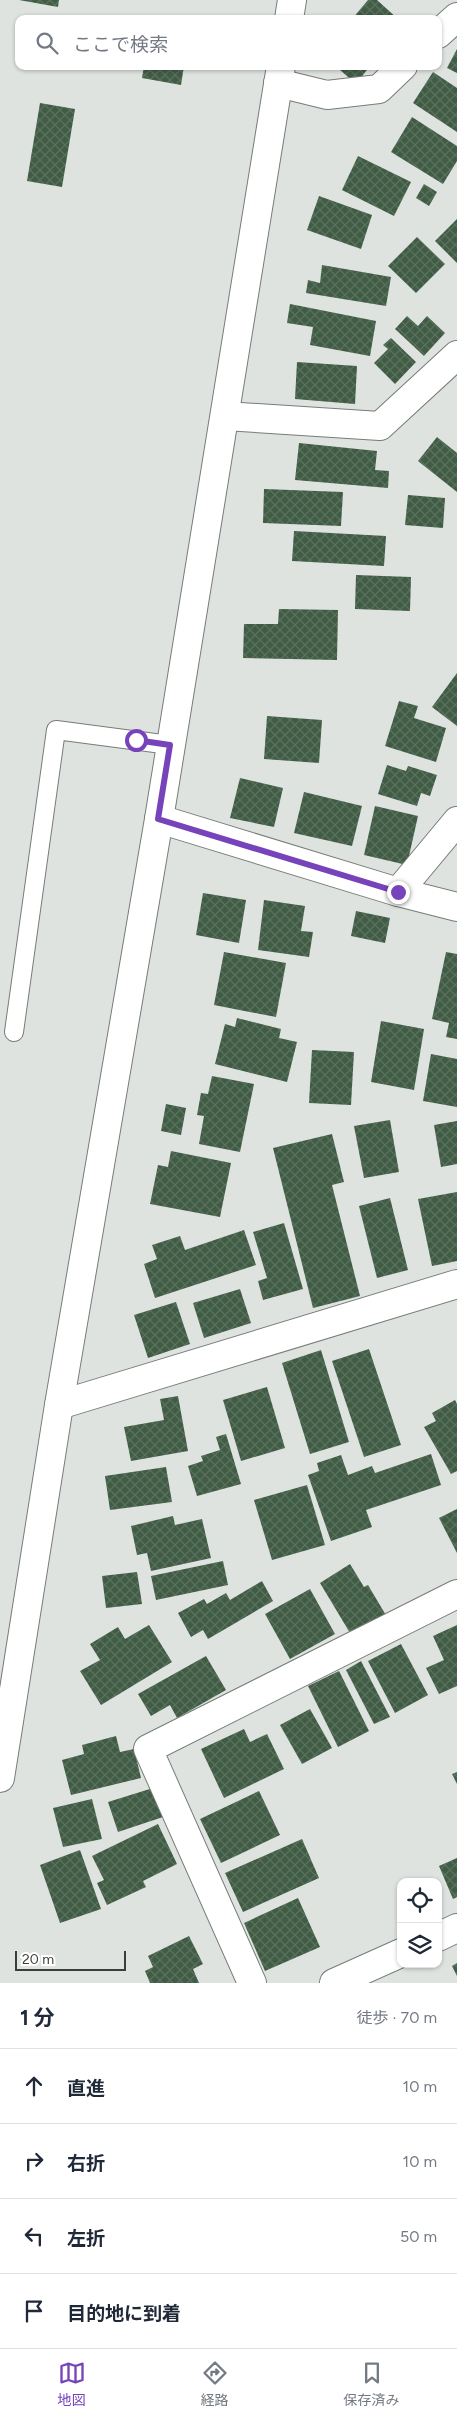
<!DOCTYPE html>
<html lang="ja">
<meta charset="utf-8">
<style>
body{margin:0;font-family:Figtree,"Noto Sans JP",sans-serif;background:#f2f2f3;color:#1f2937}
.controls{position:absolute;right:15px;bottom:15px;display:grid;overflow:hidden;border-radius:10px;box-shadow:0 1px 4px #0004}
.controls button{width:45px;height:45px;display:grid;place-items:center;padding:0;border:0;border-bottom:1px solid #e0e1e3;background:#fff;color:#1f2937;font:25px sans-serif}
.scale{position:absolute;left:15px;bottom:12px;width:111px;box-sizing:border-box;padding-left:5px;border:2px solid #3b3d3b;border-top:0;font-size:14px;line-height:18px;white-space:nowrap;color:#3b3d3b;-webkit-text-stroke:4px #fff;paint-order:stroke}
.stop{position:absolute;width:15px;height:15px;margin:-11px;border:4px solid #7643ba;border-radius:50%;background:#fff}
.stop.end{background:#7643ba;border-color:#fff;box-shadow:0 1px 5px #0008}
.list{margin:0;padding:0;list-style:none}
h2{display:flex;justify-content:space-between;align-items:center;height:65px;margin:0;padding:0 20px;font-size:21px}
h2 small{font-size:16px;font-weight:400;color:#747a83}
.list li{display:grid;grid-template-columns:32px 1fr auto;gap:15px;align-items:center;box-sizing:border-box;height:75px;padding:0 20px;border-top:1px solid #e0e1e3}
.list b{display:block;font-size:19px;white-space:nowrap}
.list em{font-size:16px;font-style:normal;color:#747a83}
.icon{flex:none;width:28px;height:28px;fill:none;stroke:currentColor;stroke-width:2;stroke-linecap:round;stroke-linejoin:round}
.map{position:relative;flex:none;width:457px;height:1983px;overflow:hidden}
.search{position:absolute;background:#fff;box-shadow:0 1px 4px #0004;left:15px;right:15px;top:15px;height:55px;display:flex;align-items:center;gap:12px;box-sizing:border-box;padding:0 18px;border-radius:10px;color:#747a83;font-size:19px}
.sheet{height:365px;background:#fff}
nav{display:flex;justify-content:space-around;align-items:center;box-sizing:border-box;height:70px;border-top:1px solid #e0e1e3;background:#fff;font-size:14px;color:#747a83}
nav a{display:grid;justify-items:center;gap:2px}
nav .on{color:#7643ba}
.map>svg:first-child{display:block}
.building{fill:url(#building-cross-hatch)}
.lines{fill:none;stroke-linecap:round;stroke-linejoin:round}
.lane-casing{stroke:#777c78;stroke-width:20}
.street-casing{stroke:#777c78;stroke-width:30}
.secondary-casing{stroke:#777c78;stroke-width:30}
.lane{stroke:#fff;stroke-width:18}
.street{stroke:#fff;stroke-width:28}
.secondary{stroke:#fff;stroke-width:28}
.route{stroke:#7643ba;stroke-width:6}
</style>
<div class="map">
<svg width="457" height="1983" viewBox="0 0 457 1983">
<defs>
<pattern id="building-cross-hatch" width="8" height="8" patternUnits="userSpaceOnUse" patternTransform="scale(1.25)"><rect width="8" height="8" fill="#405c45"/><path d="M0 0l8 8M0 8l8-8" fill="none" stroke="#5a715e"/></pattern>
</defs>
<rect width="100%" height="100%" fill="#dee3df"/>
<g class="building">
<path d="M19 0H59L58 7Z"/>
<path d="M368 0H377L398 19H352Z"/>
<path d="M457 49V73L447 68Z"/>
<path d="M144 66H184L181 85 142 78Z"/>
<path d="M343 66H370L356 84 340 70Z"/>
<path d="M433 72 457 88V132L413 103Z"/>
<path d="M40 103 75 109 62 187 27 181Z"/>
<path d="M412 117 457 146V161L443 184 391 152Z"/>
<path d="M358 156 411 182 394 216 342 190Z"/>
<path d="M424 184 437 192 429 206 416 198Z"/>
<path d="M319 196 372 215 361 249 307 230Z"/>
<path d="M457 219V263L435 241Z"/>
<path d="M417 237 445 264 416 293 388 266Z"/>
<path d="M322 265 391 277 386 306 306 293 308 280 320 283Z"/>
<path d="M290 304 376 321 370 356 310 345 313 327 287 323Z"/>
<path d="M407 316 418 326 427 316 445 333 424 356 395 329Z"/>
<path d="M391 338 416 362 395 384 374 363 388 349 383 345Z"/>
<path d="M297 362 357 366 355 404 295 399Z"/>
<path d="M437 437 457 453V492L418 461Z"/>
<path d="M299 443 377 451 375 470 389 471 388 488 295 480Z"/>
<path d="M264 489 343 492 341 526 263 523Z"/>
<path d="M408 495 445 498 443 528 405 525Z"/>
<path d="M294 531 386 536 384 566 292 561Z"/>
<path d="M356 575 411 577 410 611 355 609Z"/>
<path d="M279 609 338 610 337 660 243 658 244 624H278Z"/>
<path d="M457 673V726L432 707Z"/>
<path d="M399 701 418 706 414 718 446 728 436 762 385 746Z"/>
<path d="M267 716 322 720 319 763 264 759Z"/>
<path d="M387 765 406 771 408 766 437 775 430 796 421 793 417 806 378 794Z"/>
<path d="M240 778 283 788 274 827 230 818Z"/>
<path d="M304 792 362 806 352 846 294 833Z"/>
<path d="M375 806 418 816 407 865 364 855Z"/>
<path d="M203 893 246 900 239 943 196 935Z"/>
<path d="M264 900 305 906 301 931 313 932 309 957 258 950Z"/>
<path d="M356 911 390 918 385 943 351 936Z"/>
<path d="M224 952 286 963 276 1017 214 1005Z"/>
<path d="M446 952 457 954V1039L446 1037 449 1023 432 1019Z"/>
<path d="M237 1018 281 1029 279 1038 297 1042 287 1082 215 1064 225 1024 235 1027Z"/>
<path d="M381 1021 424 1029 414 1090 371 1082Z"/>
<path d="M312 1050 354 1052 351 1105 309 1103Z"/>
<path d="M431 1054 457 1059V1107L423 1101Z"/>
<path d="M212 1076 254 1084 240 1152 199 1144 204 1116 197 1115 201 1093 208 1094Z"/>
<path d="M166 1104 186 1108 181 1135 161 1131Z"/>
<path d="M390 1120 399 1172 364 1178 354 1126Z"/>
<path d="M457 1121V1164L441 1167 434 1125Z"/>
<path d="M332 1134 344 1182 332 1185 360 1296 313 1308 273 1148Z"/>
<path d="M171 1151 231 1163 220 1217 150 1204 158 1165 168 1167Z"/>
<path d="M457 1192V1261L432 1266 418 1199Z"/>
<path d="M390 1198 408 1270 377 1278 359 1206Z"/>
<path d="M284 1223 303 1289 263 1300 258 1281 267 1278 253 1232Z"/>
<path d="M244 1230 256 1265 155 1298 144 1264 157 1259 152 1245 180 1236 185 1250Z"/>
<path d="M240 1289 251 1323 204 1338 193 1303Z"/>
<path d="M176 1302 190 1344 148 1358 134 1315Z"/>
<path d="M369 1349 401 1445 364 1457 332 1361Z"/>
<path d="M321 1350 349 1442 310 1454 282 1363Z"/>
<path d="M267 1387 285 1448 241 1461 223 1400Z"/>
<path d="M178 1396 188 1451 131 1461 124 1427 164 1420 160 1399Z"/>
<path d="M455 1400 457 1404V1471L451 1474 424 1427 436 1421 432 1413Z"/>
<path d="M226 1434 241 1484 197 1496 188 1466 203 1461 201 1456 220 1450 216 1437Z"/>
<path d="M431 1454 441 1485 366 1510 372 1527 331 1541 308 1475 319 1471 317 1463 341 1455 348 1475 372 1466 375 1473Z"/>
<path d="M166 1467 172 1502 110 1510 105 1476Z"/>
<path d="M307 1485 325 1545 272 1560 254 1500Z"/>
<path d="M457 1509V1553L439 1518Z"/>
<path d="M173 1516 175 1525 202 1519 211 1558 151 1571 147 1553 137 1555 131 1526Z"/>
<path d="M223 1561 228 1585 156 1600 151 1576Z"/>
<path d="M350 1564 364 1587 368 1585 387 1617 353 1638 320 1583Z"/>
<path d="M137 1572 142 1604 106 1608 102 1576Z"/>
<path d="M262 1581 273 1601 208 1639 203 1630 191 1637 178 1613 204 1599 207 1604 226 1593 230 1600Z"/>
<path d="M310 1589 335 1634 290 1659 265 1614Z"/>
<path d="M149 1625 172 1662 101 1705 80 1671 100 1660 90 1644 118 1627 125 1639Z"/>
<path d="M457 1625V1686L439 1694 426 1668 444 1660 433 1636Z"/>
<path d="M401 1644 428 1695 395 1713 368 1661Z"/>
<path d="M206 1656 226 1690 177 1718 170 1705 151 1716 138 1694Z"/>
<path d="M361 1661 390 1717 374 1724 346 1670Z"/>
<path d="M339 1671 369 1731 338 1747 308 1686Z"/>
<path d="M310 1709 332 1748 302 1764 280 1725Z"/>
<path d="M244 1729 250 1742 267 1734 284 1769 224 1798 201 1749Z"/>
<path d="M116 1736 120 1752 134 1749 141 1778 71 1795 62 1760 84 1754 82 1745Z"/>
<path d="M457 1772V1784L452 1774Z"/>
<path d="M153 1788 163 1817 118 1832 108 1802Z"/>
<path d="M259 1791 280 1835 221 1863 200 1819Z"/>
<path d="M92 1799 102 1839 63 1847 53 1808Z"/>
<path d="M158 1824 177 1864 143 1881 146 1887 107 1905 97 1883 104 1880 92 1856Z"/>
<path d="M302 1839 319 1878 243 1912 225 1873Z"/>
<path d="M80 1850 101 1909 60 1923 40 1865Z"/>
<path d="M457 1858V1897L453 1899 439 1866Z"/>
<path d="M298 1898 320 1947 265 1971 244 1923Z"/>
<path d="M189 1936 203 1964 193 1969 199 1983H150L145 1971 153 1967 148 1956Z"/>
<path d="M457 1963V1976L452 1966Z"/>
</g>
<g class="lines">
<g class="lane-casing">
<path id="lane" d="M14 1032 56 730 170 745"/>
</g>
<g class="street-casing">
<g id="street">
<path d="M438 34 457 17"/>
<path d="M278 83 327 95 379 89 403 66"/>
<path d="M225 416 380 426 457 355"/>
<path d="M159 819 398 892 457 907"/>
<path d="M398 892 457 821"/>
<path d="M59 1405 457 1284"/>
<path d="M438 1937 457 1928"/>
<path d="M252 1983 148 1749 457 1594"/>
<path d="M334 1983 401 1953"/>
</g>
</g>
<g class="secondary-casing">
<g id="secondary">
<path d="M289 19 292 0"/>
<path d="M0 1778 59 1405 159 819 281 66"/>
</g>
</g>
<use href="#lane" class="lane"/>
<use href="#street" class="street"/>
<use href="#secondary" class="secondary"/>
</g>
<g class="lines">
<path class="route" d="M136 740 170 745 158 819 398 892"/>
</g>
</svg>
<div class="controls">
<button><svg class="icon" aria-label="locate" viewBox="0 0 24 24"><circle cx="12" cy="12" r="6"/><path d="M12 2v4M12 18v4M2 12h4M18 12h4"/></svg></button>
<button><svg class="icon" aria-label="layers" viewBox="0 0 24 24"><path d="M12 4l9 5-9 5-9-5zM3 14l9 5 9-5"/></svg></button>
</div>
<div class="scale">20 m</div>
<div class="stop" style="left:136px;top:740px"></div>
<div class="stop end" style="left:398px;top:892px"></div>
<div class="search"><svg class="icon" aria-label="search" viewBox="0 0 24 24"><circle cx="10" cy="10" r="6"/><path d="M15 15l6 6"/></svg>ここで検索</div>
</div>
<section class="sheet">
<h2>1 分<small>徒歩 · 70 m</small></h2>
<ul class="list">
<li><svg class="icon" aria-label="ahead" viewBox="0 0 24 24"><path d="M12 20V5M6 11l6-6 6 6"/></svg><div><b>直進</b></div><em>10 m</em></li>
<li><svg class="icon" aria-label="right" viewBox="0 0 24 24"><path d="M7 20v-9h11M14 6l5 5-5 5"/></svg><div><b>右折</b></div><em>10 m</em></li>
<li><svg class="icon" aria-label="left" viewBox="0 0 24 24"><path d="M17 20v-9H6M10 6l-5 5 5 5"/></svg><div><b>左折</b></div><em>50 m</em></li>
<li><svg class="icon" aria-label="arrive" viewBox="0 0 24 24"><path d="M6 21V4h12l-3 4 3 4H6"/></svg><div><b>目的地に到着</b></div></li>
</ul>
</section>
<nav>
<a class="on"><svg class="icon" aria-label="map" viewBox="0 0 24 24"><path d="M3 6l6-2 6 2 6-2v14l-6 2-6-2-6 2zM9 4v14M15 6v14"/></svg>地図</a>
<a><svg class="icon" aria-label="directions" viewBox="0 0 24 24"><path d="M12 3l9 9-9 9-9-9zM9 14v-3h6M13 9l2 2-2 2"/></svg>経路</a>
<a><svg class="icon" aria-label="saved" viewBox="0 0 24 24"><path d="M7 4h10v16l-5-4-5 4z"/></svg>保存済み</a>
</nav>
